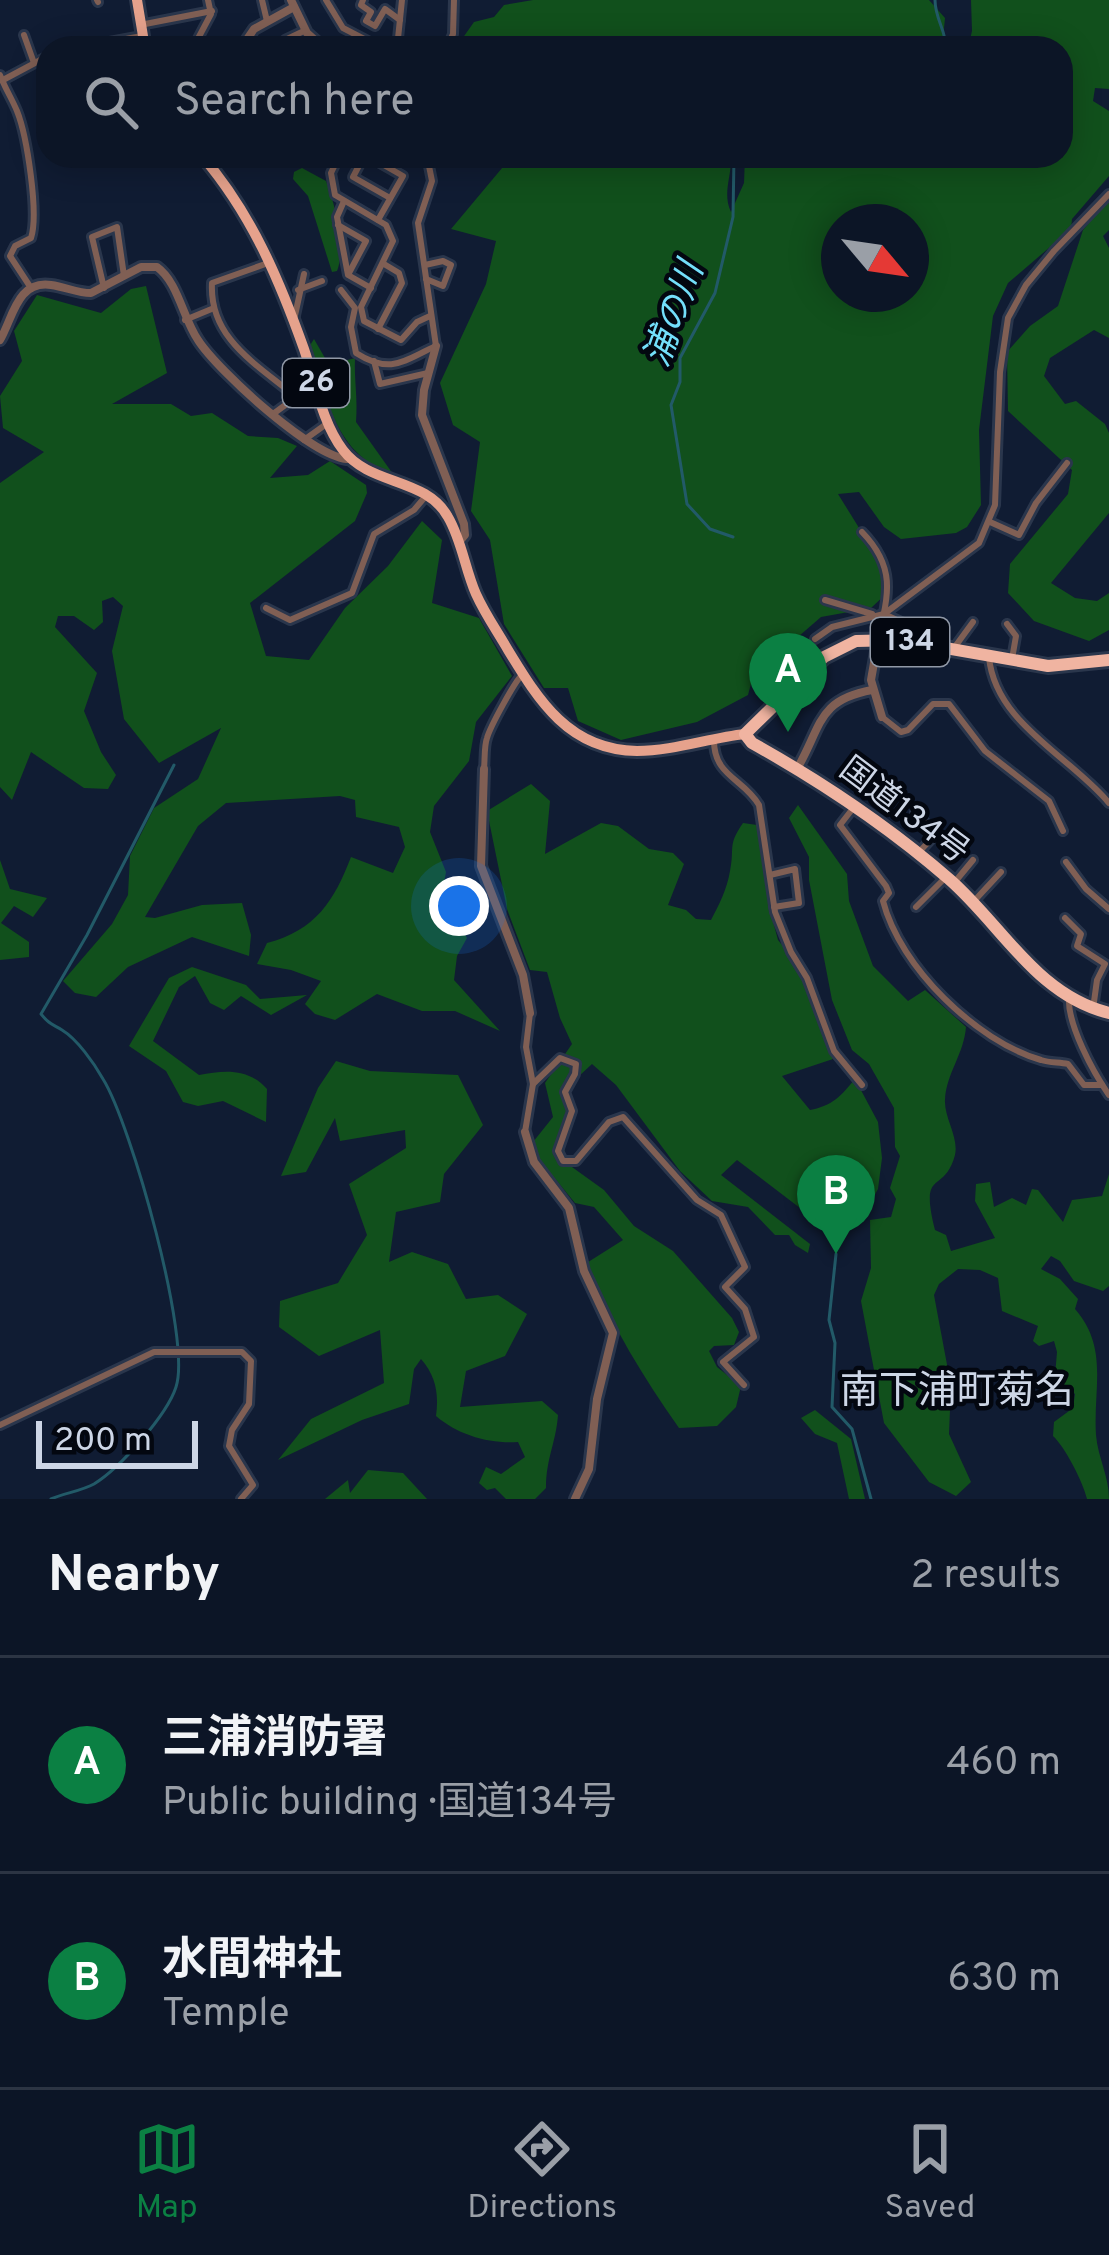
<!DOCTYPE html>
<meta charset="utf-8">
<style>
body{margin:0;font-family:Overpass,"Noto Sans JP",sans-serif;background:#151e2e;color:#f1f3f6}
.compass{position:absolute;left:821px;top:204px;width:108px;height:108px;border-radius:50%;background:#0c1526;box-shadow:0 6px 30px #0003;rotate:119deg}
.scale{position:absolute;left:36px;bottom:30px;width:162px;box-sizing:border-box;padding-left:12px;border:6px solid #cdd6e6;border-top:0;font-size:33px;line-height:42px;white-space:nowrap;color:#cdd6e6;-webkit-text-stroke:9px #030710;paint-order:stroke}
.you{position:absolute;left:459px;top:906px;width:42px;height:42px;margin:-30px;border:9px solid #fff;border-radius:50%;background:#1a73e8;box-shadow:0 0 0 18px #1a73e833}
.badge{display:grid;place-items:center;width:78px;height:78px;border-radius:50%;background:#0b8043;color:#fff;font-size:39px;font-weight:700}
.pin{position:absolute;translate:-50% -99px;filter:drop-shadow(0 3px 6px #0008)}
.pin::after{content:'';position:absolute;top:63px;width:42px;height:36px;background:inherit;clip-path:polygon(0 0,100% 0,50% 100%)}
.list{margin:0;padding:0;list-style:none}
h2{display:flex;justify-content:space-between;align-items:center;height:156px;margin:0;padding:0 48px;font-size:51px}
h2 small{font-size:39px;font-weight:400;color:#9a9fa7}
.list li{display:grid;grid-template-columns:78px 1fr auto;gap:36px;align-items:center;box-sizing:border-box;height:216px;padding:0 48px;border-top:3px solid #2c3443}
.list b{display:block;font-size:45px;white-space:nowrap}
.list p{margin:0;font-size:39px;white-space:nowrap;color:#9a9fa7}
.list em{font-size:39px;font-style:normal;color:#9a9fa7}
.icon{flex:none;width:66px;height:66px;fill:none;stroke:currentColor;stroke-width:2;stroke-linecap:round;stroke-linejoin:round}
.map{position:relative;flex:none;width:1109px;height:1499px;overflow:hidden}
.search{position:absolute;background:#0c1526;box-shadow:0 6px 30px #0003;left:36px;right:36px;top:36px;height:132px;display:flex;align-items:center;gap:30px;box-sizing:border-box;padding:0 42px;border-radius:36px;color:#9a9fa7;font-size:45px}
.sheet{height:588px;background:#0c1526}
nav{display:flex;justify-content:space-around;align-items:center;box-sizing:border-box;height:168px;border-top:3px solid #2c3443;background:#0c1526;font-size:33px;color:#9a9fa7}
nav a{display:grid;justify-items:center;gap:6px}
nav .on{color:#0b8043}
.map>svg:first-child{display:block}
.forest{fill:#11501c;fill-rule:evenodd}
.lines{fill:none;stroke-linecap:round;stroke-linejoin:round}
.stream{stroke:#225a68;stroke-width:3}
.minor-casing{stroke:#2a364c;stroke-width:12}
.tertiary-casing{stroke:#2a364c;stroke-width:14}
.primary-casing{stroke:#2a364c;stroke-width:16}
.trunk-casing{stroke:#2a364c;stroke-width:18}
.minor{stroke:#805f54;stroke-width:6}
.tertiary{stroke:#805f54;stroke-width:8}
.primary{stroke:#e6a28c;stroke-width:10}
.trunk{stroke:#f0b4a1;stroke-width:12}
.labels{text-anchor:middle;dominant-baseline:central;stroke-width:9;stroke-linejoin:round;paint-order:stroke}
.shield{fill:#030710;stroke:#9098a6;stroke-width:3}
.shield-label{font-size:30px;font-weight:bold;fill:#cdd6e6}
.street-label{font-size:33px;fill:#cdd6e6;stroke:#030710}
.water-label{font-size:36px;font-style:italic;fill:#73dffa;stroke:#030710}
.quarter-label{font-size:39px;fill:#cdd6e6;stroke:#030710}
</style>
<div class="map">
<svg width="1109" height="1499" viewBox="0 0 1109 1499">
<rect width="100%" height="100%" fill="#101c33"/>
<g class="forest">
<path d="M533 0H929L945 18 942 48H453L454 41 462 39 474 22 494 17 504 5Z"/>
<path d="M971 0H1109V89L1095 88 1093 101 1109 111V176L1072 219 1071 229 1008 283 993 316 979 430 981 505 967 527 956 533 901 539 884 527 859 492 838 494 879 560 887 593 871 608 821 617 791 643 760 650 748 695 697 722 621 740 578 721 568 688H544L504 624 490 540 471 511 480 442 453 425 440 383 486 284 496 241 451 229 512 156H731C732 176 722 193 731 212L744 183 745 156H1061V48H968L972 31ZM839 222H911V294H839Z"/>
<path d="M302 168 326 181C335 203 346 249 337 271L332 272 308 196 293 179 294 172Z"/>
<path d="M1109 199V230L1103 236 1109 248V338L1094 330 1050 358 1044 376 1065 404 1076 401 1105 424 1109 433V513L1051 583 1075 598 1097 601 1109 593V630L1089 641 1034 621 1008 593 1010 564 1068 494 1072 470 1008 411 1007 352 1030 326 1058 306 1083 230Z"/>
<path d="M146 286 167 373 112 404H171L191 416 212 413 248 436 278 438 297 446 270 478 308 475 330 461 366 485 367 493 355 521 250 603 266 656 309 660 345 608 388 566 422 521 442 540 432 603 479 618 512 676 476 722 469 761 434 806 430 832 446 872 442 893 467 938 457 956 454 980 500 1031 455 1011H422L377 994 335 1020 315 1014 305 1004 321 981 291 970 257 964 267 943C316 930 334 901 351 857L393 873 405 847 399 827 356 817 355 800 340 796 226 803 198 826 145 917 155 918 202 905 242 903 251 935 249 956 192 937 128 967 96 997 75 993 63 981 112 924 128 895 130 856 154 808 198 779 221 728 159 763 124 719 112 651 123 606 113 597 102 601 103 622 94 630 74 616H58L55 627 97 673 84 711 101 752 116 775 108 789 84 788 31 752 12 800 0 787V483L44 452 3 428 0 396 22 361 14 331 37 295 101 313 131 289Z"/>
<path d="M314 339 329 365 355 358C354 380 358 399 356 422L393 474C336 456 326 397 309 347Z"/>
<path d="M531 784 550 801 545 854 601 823 618 826 649 849 673 853 684 864 668 905 686 910 696 919 711 920C719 905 727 889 730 871 735 847 727 846 743 823L757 825 770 910 778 940 794 959 833 1059 782 1076 810 1110C832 1106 841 1096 855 1079L878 1122 882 1158 878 1189 872 1200 858 1210 844 1232 834 1234 737 1160 721 1175 810 1244 808 1253 795 1245 789 1235H775L748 1207 712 1201 680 1171 616 1085 592 1064 578 1077 569 1094C578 1118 561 1137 565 1162L604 1190 634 1226 673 1251 732 1318 739 1332 734 1345 714 1346 709 1351 717 1367 741 1386 736 1407 717 1426 679 1428C642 1376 611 1323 585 1264L623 1240 594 1207 575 1203 529 1147 553 1117 545 1083 572 1044 560 1018 547 972 530 970 507 909 487 811Z"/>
<path d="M798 805 847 874 849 901 873 966 908 1001 925 990 966 1027C964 1054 946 1074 945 1100 944 1118 959 1137 955 1155 944 1196 919 1166 935 1230L946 1235 951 1251 995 1238 975 1201 976 1184 990 1182 994 1207 1012 1198 1026 1205 1032 1189 1038 1190 1063 1222 1072 1200 1102 1196 1109 1174V1286L1103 1291 1074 1281 1060 1261 1051 1256 1041 1269 1060 1279 1078 1299 1075 1309C1109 1348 1093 1388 1096 1435 1098 1458 1109 1476 1109 1499H1087C1083 1482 1065 1447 1053 1436L1054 1422 1073 1408 1075 1394 1055 1376 1057 1352 1054 1341 1039 1346 1033 1341 1038 1326 1002 1311 998 1278 980 1270 958 1269 939 1284 934 1295 951 1386 949 1434 971 1482 956 1496 929 1482 884 1423 861 1301 871 1268 870 1220 891 1217 896 1199 890 1188 900 1156 895 1147 894 1108 869 1064 852 1050 832 1000 809 880V857L789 818Z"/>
<path d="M0 860 10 889 47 898 33 917 14 906 1 923 29 942V957L0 960Z"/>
<path d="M192 967 246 985 260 999 307 995 271 1015 241 996 224 1010 210 1003 195 976 179 987 153 1041 199 1075C225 1070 248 1068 267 1089L266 1122 223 1101 198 1106 183 1102 166 1071 129 1046 169 978Z"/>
<path d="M336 1061 370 1071 458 1075 483 1125 444 1174 440 1202 396 1212 389 1262 412 1252 448 1264 466 1299 498 1295 527 1314 505 1356 466 1371 460 1407 542 1401 558 1415C556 1443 546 1458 546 1488L535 1499H506L495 1488 487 1490 479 1483 486 1467 501 1474 525 1457 518 1442C489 1444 458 1435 436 1416 439 1394 436 1376 421 1359L414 1369 409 1404 362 1420 278 1460 311 1419 384 1383 380 1330 319 1356 279 1327 280 1301 338 1283 367 1235 349 1184 406 1148 405 1130 340 1141 335 1118 306 1172 281 1176 318 1088Z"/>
<path d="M815 1410 851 1439 865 1499H849L837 1443 815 1434 801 1418Z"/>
<path d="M368 1470 403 1473 427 1499H325L348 1480 350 1493Z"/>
</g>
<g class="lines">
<g class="stream">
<path d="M935 0C935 19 946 30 946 48"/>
<path d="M733 537 710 529 687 504 671 405 680 382V358L715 293 733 217 734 156"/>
<path d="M836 1254 829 1320 835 1343 832 1407 852 1429 871 1499"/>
<path d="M51 1499C65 1493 81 1491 94 1484 120 1468 167 1415 176 1387 192 1340 131 1124 103 1079 94 1063 77 1039 62 1030 52 1024 49 1024 41 1014L87 935 174 765"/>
</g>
<g class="minor-casing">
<g id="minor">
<path d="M97 0 98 2"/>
<path d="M262 0 267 21"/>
<path d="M326 0 343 28 368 41 364 48"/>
<path d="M363 0 361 5 371 12 366 21 375 26 385 9 400 20"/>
<path d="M140 25 212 11"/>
<path d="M24 35 34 63"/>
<path d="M77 48 142 36"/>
<path d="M193 48 211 14 208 0"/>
<path d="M284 48 285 40 306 30"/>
<path d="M397 48 402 0"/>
<path d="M447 48 453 34 454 0"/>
<path d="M0 75C5 88 12 99 17 111 27 136 39 214 31 238L15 246 10 256 31 288"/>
<path d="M3 80 48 56"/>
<path d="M299 156H304"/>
<path d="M339 156 331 173 335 195 386 225 393 241 361 307 364 321 401 340 417 322 430 316"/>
<path d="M364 156 353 177 390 198"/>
<path d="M368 156 403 176 378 220"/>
<path d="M344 201 337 217 348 275 371 288"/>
<path d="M338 225 366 241 349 273"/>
<path d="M271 262 212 283C209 339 258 365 296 397"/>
<path d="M425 265 443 261 451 265 443 286 426 279"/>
<path d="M104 288 92 237 117 227 124 276"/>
<path d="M298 290 322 281"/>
<path d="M341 290 355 308 351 327 356 353C392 376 406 359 436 346L418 223 432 181 427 156"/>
<path d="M185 320 214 308"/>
<path d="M294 320 304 274"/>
<path d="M378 329 402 283 399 273 384 264"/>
<path d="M374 361 380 384 428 373"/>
<path d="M273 414 314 384"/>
<path d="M304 440 325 425"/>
<path d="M990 522 1019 535 1036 503 1067 463"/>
<path d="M862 532C896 567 889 594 878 638"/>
<path d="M825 600 872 614"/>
<path d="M266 608 290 620 352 593 374 534 414 510 425 497"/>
<path d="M884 614 931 636 936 644"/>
<path d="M1007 624 1016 636 1012 659"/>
<path d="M815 639 832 627 884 614 979 543 995 505 1000 372 1008 318 1026 285 1054 251 1109 194"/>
<path d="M954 648 973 622"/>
<path d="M989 657C995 723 1070 756 1109 803"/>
<path d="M882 717 901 732 908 730 933 704H949L985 751 1049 801 1063 831"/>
<path d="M714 741C714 776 744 779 759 805L775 912 791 952 807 978 834 1051 862 1085"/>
<path d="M484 769C485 759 484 746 487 738 490 727 515 681 522 675"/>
<path d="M854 807 840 825 886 886 889 893 883 901C900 967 976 1041 1041 1060 1050 1063 1059 1062 1068 1064L1084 1085H1102"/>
<path d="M915 812 936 834 920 851"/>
<path d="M1066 862 1086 889 1109 909"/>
<path d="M770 875 795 869 799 903 774 907"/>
<path d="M954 883 973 860"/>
<path d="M975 900 1001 872"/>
<path d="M916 907 946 877"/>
<path d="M1065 918 1081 934 1077 946 1105 964 1097 980 1093 1009"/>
<path d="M1069 997C1067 1024 1093 1072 1109 1095"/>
<path d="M533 1084 560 1058 576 1064 575 1074 565 1092 572 1111 558 1151 563 1161H576L609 1122 623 1117 697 1200 721 1215 745 1267 725 1287 745 1309 754 1337 723 1362 744 1385"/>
<path d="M525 1132 533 1084 526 1047 530 1013"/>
<path d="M0 1425 154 1352H242L251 1361 249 1404 232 1430 229 1446 253 1485 241 1499"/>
</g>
</g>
<g class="tertiary-casing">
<g id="tertiary">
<path d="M291 0 307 33 324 48"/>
<path d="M241 48 254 29 294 7"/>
<path d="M0 340C13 318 17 280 51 285 66 287 77 293 91 293L141 267H157C178 282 183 318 198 340 217 370 317 462 351 459"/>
<path d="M436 346 424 390 422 415 464 524 465 535 459 542"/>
<path d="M878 640 871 680 882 717"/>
<path d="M484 769 481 866 523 975 530 1013"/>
<path d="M797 769C822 726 817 700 872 690"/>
<path d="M525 1132 534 1162 569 1208 584 1271 613 1333 597 1399 589 1469 575 1499"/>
</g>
</g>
<g class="primary-casing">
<g id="primary">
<path d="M137 0 145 48"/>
<path d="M202 156C251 213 279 279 304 349 315 381 322 423 343 450 370 486 426 477 448 517 462 541 465 569 476 594 485 614 497 631 508 650 539 701 569 750 637 751 673 751 709 738 745 734"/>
</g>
</g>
<g class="trunk-casing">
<path id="trunk" d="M1109 660 1048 666 900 640 856 641 824 657 745 734 752 743C822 782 889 827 949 879 1002 925 1036 995 1109 1013"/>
</g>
<use href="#minor" class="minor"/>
<use href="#tertiary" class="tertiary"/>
<use href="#primary" class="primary"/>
<use href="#trunk" class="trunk"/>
</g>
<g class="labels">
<g class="shield">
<rect x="283" y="359" width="66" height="48" rx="9"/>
<rect x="871" y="618" width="78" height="48" rx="9"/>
</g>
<g class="shield-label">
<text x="316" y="383">26</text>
<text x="910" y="642">134</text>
</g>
<g class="street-label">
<text transform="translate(903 812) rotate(37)">国道134号</text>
</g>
<g class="water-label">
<text transform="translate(676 315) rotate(-70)">浦の川</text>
</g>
<g class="quarter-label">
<text x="957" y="1393">南下浦町菊名</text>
</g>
</g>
</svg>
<svg class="compass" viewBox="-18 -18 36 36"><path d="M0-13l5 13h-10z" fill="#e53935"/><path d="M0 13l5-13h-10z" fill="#9a9fa7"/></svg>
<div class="scale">200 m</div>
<div class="you"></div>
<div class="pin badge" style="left:788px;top:732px">A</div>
<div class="pin badge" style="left:836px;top:1254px">B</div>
<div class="search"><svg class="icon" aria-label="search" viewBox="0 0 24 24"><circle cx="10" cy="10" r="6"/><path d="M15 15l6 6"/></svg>Search here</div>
</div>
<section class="sheet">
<h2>Nearby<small>2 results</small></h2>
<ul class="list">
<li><span class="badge">A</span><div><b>三浦消防署</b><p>Public building · 国道134号</p></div><em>460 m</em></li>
<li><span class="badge">B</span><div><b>水間神社</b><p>Temple</p></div><em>630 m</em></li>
</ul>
</section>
<nav>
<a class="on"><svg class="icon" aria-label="map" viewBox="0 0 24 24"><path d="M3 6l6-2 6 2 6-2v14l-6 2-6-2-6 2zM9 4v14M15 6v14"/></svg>Map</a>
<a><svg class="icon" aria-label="directions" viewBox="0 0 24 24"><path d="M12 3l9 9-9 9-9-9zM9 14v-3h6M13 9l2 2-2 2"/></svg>Directions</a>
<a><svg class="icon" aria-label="saved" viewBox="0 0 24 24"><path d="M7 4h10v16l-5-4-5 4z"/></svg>Saved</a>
</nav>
